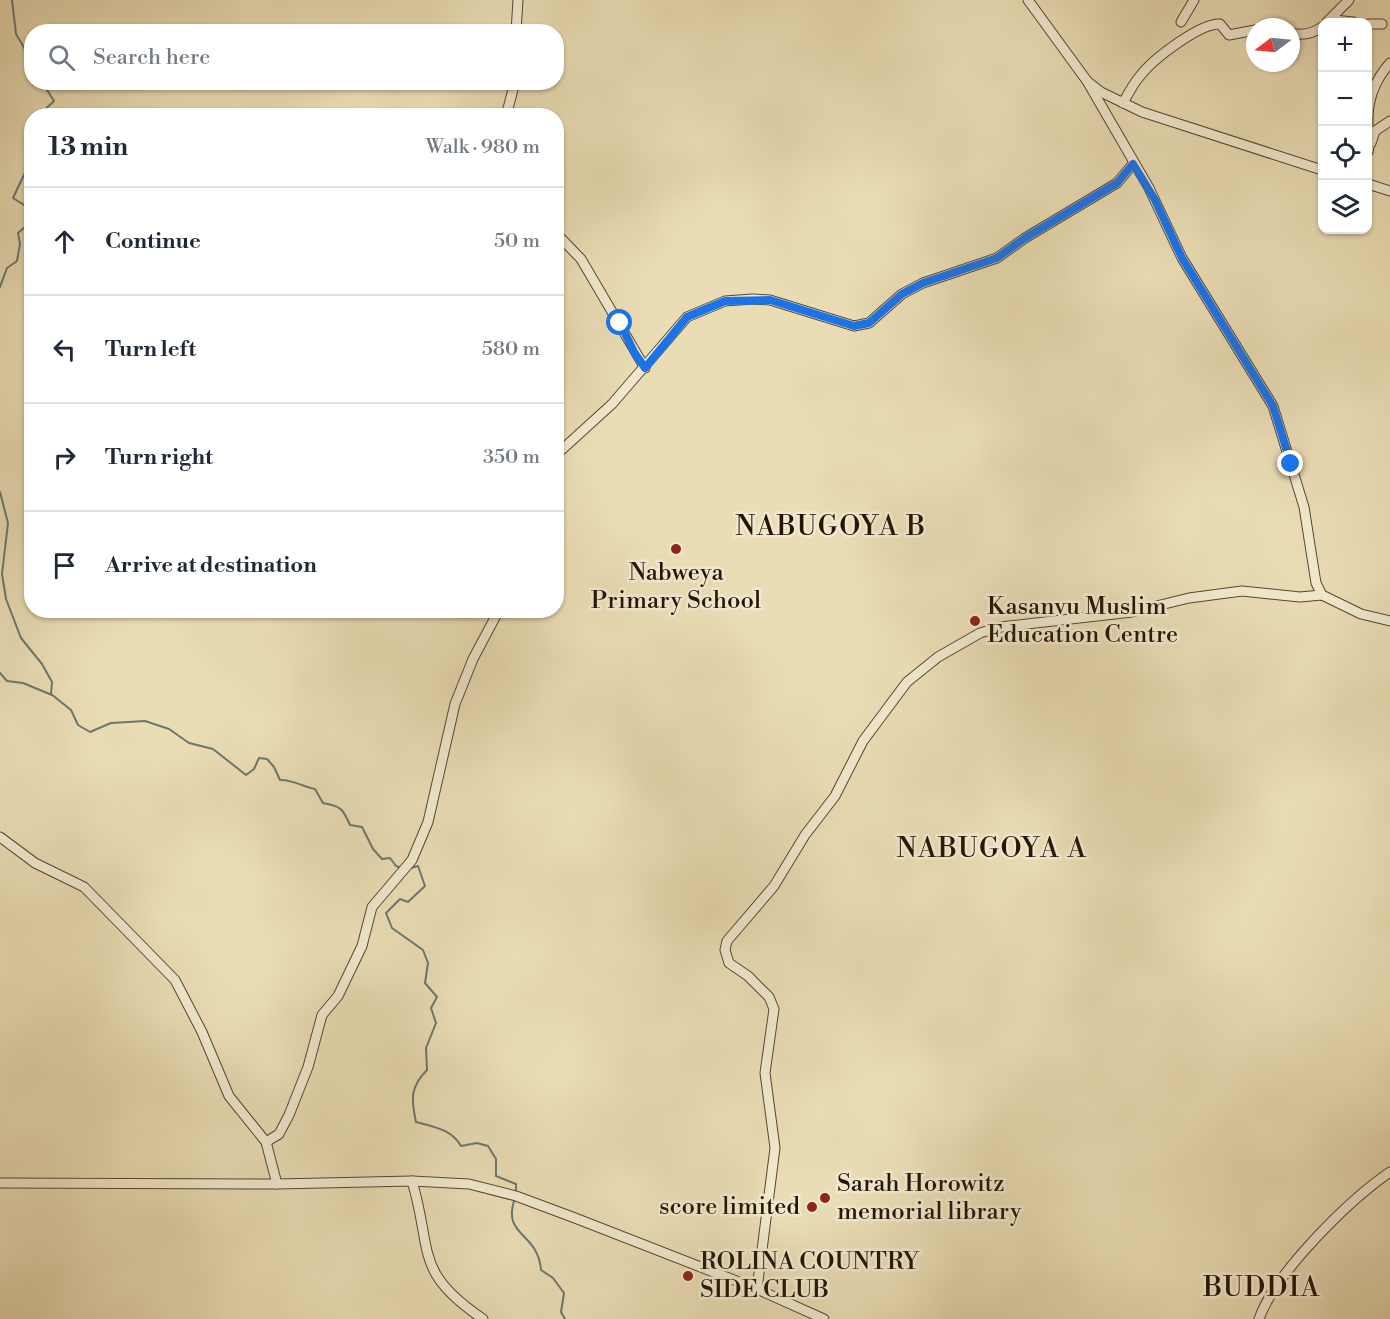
<!DOCTYPE html>
<meta charset="utf-8">
<style>
body{margin:0;font-family:"Libre Bodoni",serif;background:#f2f2f3;color:#1f2937}
.controls{position:absolute;right:18px;top:18px;display:grid;overflow:hidden;border-radius:12px;box-shadow:0 2px 4px #0004}
.controls button{width:54px;height:54px;display:grid;place-items:center;padding:0;border:0;border-bottom:2px solid #e0e1e3;background:#fff;color:#1f2937;font:30px sans-serif}
.compass{position:absolute;left:1246px;top:18px;width:54px;height:54px;border-radius:50%;background:#fff;box-shadow:0 2px 4px #0004;rotate:254deg}
.stop{position:absolute;width:18px;height:18px;margin:-14px;border:4px solid #1a73e8;border-radius:50%;background:#fff}
.stop.end{background:#1a73e8;border-color:#fff;box-shadow:0 2px 6px #0008}
.list{margin:0;padding:0;list-style:none}
h2{display:flex;justify-content:space-between;align-items:center;height:78px;margin:0;padding:0 24px;font-size:26px}
h2 small{font-size:20px;font-weight:400;color:#747a83}
.list li{display:grid;grid-template-columns:39px 1fr auto;gap:18px;align-items:center;box-sizing:border-box;height:108px;padding:0 24px;border-top:2px solid #e0e1e3}
.list b{display:block;font-size:22px;white-space:nowrap}
.list em{font-size:20px;font-style:normal;color:#747a83}
.icon{flex:none;width:33px;height:33px;fill:none;stroke:currentColor;stroke-width:2;stroke-linecap:round;stroke-linejoin:round}
.map{position:relative;flex:none;width:1390px;height:1319px;overflow:hidden}
.search{position:absolute;background:#fff;box-shadow:0 2px 4px #0004;left:24px;top:24px;width:540px;height:66px;display:flex;align-items:center;gap:15px;box-sizing:border-box;padding:0 21px;border-radius:24px;color:#747a83;font-size:22px}
.panel{position:absolute;background:#fff;box-shadow:0 2px 4px #0004;left:24px;top:108px;width:540px;height:510px;border-radius:24px}
.map>svg:first-child{display:block}
.lines{fill:none;stroke-linecap:round;stroke-linejoin:round}
.stream{stroke:#6b7870;stroke-width:2}
.minor-casing{stroke:#554732;stroke-width:11}
.minor{stroke:#f1e9cf;stroke-width:9}
.route{stroke:#1a73e8;stroke-width:8}
.poi-dot{fill:#8f2418;stroke:#f1e9cf;stroke-width:2}
.labels{text-anchor:middle;dominant-baseline:central;stroke-width:5;stroke-linejoin:round;paint-order:stroke}
.poi-label{font-size:24px;fill:#231506;stroke:#f1e9cf;text-anchor:start}
.quarter-label{font-size:27px;letter-spacing:1.5px;fill:#231506;stroke:#f1e9cf}
</style>
<div class="map">
<svg width="1390" height="1319" viewBox="0 0 1390 1319">
<rect width="100%" height="100%" fill="#eaddb5"/>
<filter id="stains"><feTurbulence type="fractalNoise" baseFrequency=".00333" numOctaves="4"/><feColorMatrix values="0 0 0 0 .2 0 0 0 0 .09 0 0 0 0 .02 0 0 0 .5 -.17"/></filter>
<radialGradient id="worn" r=".72"><stop offset=".6" stop-color="#630" stop-opacity="0"/><stop offset="1" stop-color="#630" stop-opacity=".3"/></radialGradient>
<g class="lines">
<g class="stream">
<path d="M12 0 16 34 32 61"/>
<path d="M38 116 54 101 42 82"/>
<path d="M32 121V143"/>
<path d="M32 158 13 198 32 210"/>
<path d="M0 287 7 268 17 261 20 244 18 233 32 221"/>
<path d="M0 492 8 523 2 574 6 599 21 638 42 664 52 682 51 694 71 710 78 725 90 732 111 723 145 721 169 729 189 743 213 749 246 775 254 769 259 758 267 759 274 767 280 780C292 779 303 787 315 789L323 803C341 806 343 809 350 825L362 827 373 849 382 859 390 858 396 866 402 868"/>
<path d="M0 673 7 681 23 683 52 695"/>
<path d="M411 868 418 866 425 886 408 902 400 899 386 913 392 928 423 950 428 963 425 983 437 997 431 1008 436 1023 426 1048 427 1070C410 1087 411 1099 416 1122 434 1127 451 1129 461 1146L477 1143 488 1146 496 1159V1176L516 1184V1193"/>
<path d="M515 1198C501 1237 538 1231 541 1270L553 1278 564 1293 561 1312 565 1319"/>
</g>
<g class="minor-casing">
<g id="minor">
<path d="M1028 0 1087 81 1101 92 1142 112 1322 170"/>
<path d="M1181 22 1194 0"/>
<path d="M1327 22 1349 0"/>
<path d="M1330 22 1334 20 1353 22"/>
<path d="M1368 24H1382"/>
<path d="M1265 27H1277"/>
<path d="M516 32 518 0"/>
<path d="M1291 33C1303 36 1312 34 1322 27"/>
<path d="M1087 81 1149 188 1182 258 1273 406 1304 507 1316 583 1322 595 1361 614 1390 621"/>
<path d="M1123 103C1128 94 1133 84 1140 76 1153 59 1200 23 1220 24L1229 35 1255 30"/>
<path d="M506 116 515 82"/>
<path d="M1371 143 1375 131 1390 121"/>
<path d="M1368 152C1371 141 1368 136 1368 124 1367 100 1374 81 1390 63"/>
<path d="M1368 184 1390 191"/>
<path d="M556 233 581 259 645 368"/>
<path d="M556 455 612 404 687 317 725 301 753 299 770 300 854 326 869 323 902 294 923 283 997 258 1025 238 1117 183 1133 164"/>
<path d="M0 837 35 863 84 887 175 980 202 1032 229 1096 266 1142 277 1184"/>
<path d="M266 1142 279 1134 289 1115 308 1067 322 1015 338 996 362 946 372 907 412 860 428 822 455 704 473 659 499 610"/>
<path d="M412 1181C433 1251 413 1272 483 1319"/>
<path d="M0 1183 277 1184 412 1181 469 1184 516 1196 575 1218 757 1289 824 1319"/>
<path d="M757 1289 775 1148 765 1073 774 1009 769 997 748 976 729 963 725 950 727 941 774 886 805 835 835 796 863 741 907 682 938 657 980 633 1000 627 1132 612 1189 598 1242 591 1300 597 1322 595"/>
<path d="M1259 1319C1275 1273 1349 1200 1390 1172"/>
</g>
</g>
<use href="#minor" class="minor"/>
</g>
<g class="lines">
<path class="route" d="M620 323 634 352 645 368 687 317 725 301 770 300 854 326 869 323 902 294 923 283 997 258 1025 238 1117 183 1133 164 1155 200 1182 258 1273 406 1291 464"/>
</g>
<g class="poi-dot">
<circle cx="676" cy="549" r="6"/>
<circle cx="975" cy="621" r="6"/>
<circle cx="825" cy="1198" r="6"/>
<circle cx="812" cy="1207" r="6"/>
<circle cx="688" cy="1276" r="6"/>
</g>
<g class="labels">
<g class="poi-label">
<text x="676" y="573" text-anchor="middle">Nabweya<tspan x="676" dy="28">Primary School</tspan></text>
<text x="987" y="607">Kasanvu Muslim<tspan x="987" dy="28">Education Centre</tspan></text>
<text x="837" y="1184">Sarah Horowitz<tspan x="837" dy="28">memorial library</tspan></text>
<text x="800" y="1207" text-anchor="end">score limited</text>
<text x="700" y="1262">ROLINA COUNTRY<tspan x="700" dy="28">SIDE CLUB</tspan></text>
</g>
<g class="quarter-label">
<text x="831" y="527">NABUGOYA B</text>
<text x="992" y="849">NABUGOYA A</text>
<text x="1262" y="1288">BUDDIA</text>
</g>
</g>
<rect width="100%" height="100%" filter="url(#stains)"/>
<rect width="100%" height="100%" fill="url(#worn)"/>
</svg>
<div class="controls">
<button>+</button>
<button>−</button>
<button><svg class="icon" aria-label="locate" viewBox="0 0 24 24"><circle cx="12" cy="12" r="6"/><path d="M12 2v4M12 18v4M2 12h4M18 12h4"/></svg></button>
<button><svg class="icon" aria-label="layers" viewBox="0 0 24 24"><path d="M12 4l9 5-9 5-9-5zM3 14l9 5 9-5"/></svg></button>
</div>
<svg class="compass" viewBox="-18 -18 36 36"><path d="M0-13l5 13h-10z" fill="#e53935"/><path d="M0 13l5-13h-10z" fill="#747a83"/></svg>
<div class="stop" style="left:620px;top:323px"></div>
<div class="stop end" style="left:1291px;top:464px"></div>
<div class="search"><svg class="icon" aria-label="search" viewBox="0 0 24 24"><circle cx="10" cy="10" r="6"/><path d="M15 15l6 6"/></svg>Search here</div>
<section class="panel">
<h2>13 min<small>Walk · 980 m</small></h2>
<ul class="list">
<li><svg class="icon" aria-label="ahead" viewBox="0 0 24 24"><path d="M12 20V5M6 11l6-6 6 6"/></svg><div><b>Continue</b></div><em>50 m</em></li>
<li><svg class="icon" aria-label="left" viewBox="0 0 24 24"><path d="M17 20v-9H6M10 6l-5 5 5 5"/></svg><div><b>Turn left</b></div><em>580 m</em></li>
<li><svg class="icon" aria-label="right" viewBox="0 0 24 24"><path d="M7 20v-9h11M14 6l5 5-5 5"/></svg><div><b>Turn right</b></div><em>350 m</em></li>
<li><svg class="icon" aria-label="arrive" viewBox="0 0 24 24"><path d="M6 21V4h12l-3 4 3 4H6"/></svg><div><b>Arrive at destination</b></div></li>
</ul>
</section>
</div>
